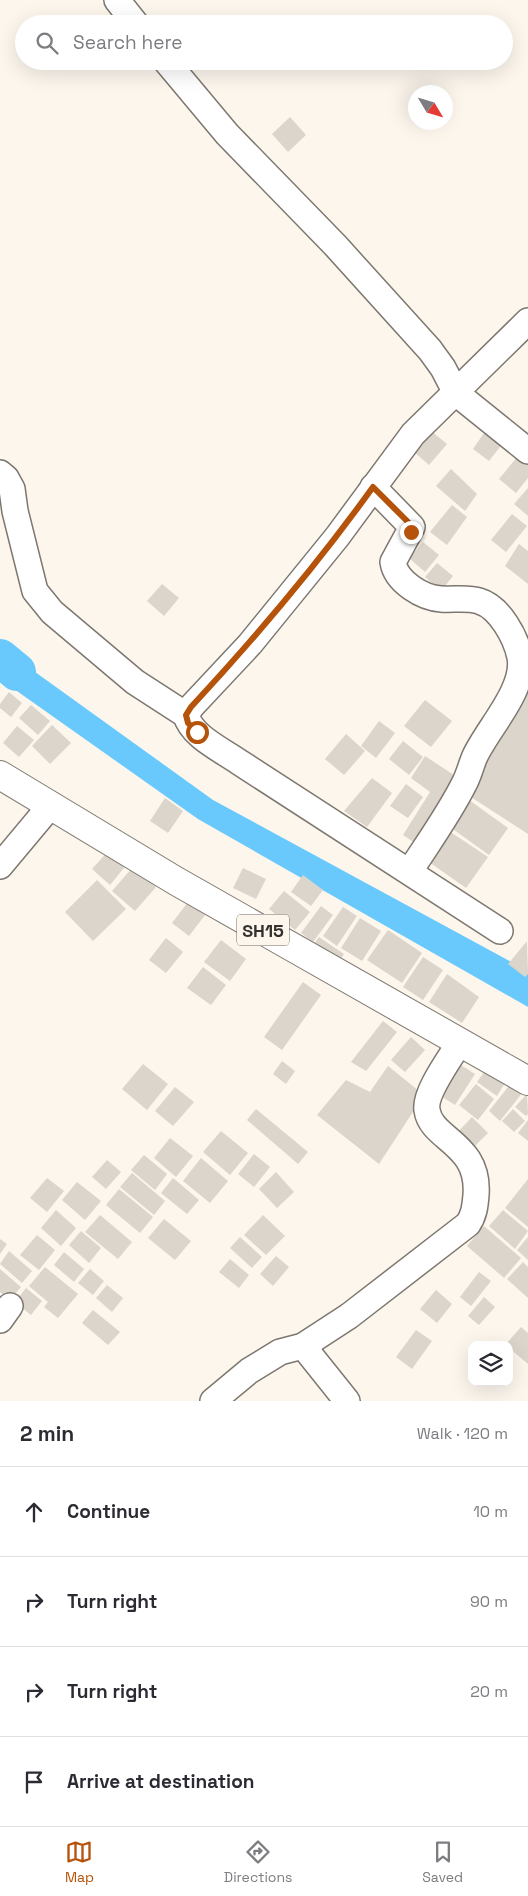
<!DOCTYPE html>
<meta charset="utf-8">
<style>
body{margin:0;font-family:"Space Grotesk",sans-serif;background:#f7f7f7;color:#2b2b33}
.controls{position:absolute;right:15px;bottom:15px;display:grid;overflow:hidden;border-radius:10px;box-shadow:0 5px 20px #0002}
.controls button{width:45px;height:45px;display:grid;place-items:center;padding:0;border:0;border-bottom:1px solid #e1e1e2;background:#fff;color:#2b2b33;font:25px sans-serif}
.compass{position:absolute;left:408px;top:85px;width:45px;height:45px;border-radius:50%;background:#fff;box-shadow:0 5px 20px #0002;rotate:128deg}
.stop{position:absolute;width:15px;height:15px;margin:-11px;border:4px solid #b45309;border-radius:50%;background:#fff}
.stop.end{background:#b45309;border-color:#fff;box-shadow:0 1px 5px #0008}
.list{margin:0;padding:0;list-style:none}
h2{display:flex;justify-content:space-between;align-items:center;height:65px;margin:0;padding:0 20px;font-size:21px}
h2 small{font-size:16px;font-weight:400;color:#7c7c81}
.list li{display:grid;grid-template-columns:32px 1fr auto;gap:15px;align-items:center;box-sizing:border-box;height:90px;padding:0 20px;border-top:1px solid #e1e1e2}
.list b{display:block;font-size:19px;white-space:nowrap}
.list em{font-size:16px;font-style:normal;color:#7c7c81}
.icon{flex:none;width:28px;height:28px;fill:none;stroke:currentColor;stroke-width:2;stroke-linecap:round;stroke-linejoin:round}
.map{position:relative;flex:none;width:528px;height:1401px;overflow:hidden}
.search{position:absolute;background:#fff;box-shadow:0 5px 20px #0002;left:15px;right:15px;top:15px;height:55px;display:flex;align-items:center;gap:12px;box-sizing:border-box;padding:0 18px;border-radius:28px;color:#7c7c81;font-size:19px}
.sheet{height:425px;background:#fff}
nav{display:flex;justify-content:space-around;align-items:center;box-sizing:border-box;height:70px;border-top:1px solid #e1e1e2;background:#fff;font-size:14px;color:#7c7c81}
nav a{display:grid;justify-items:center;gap:2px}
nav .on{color:#b45309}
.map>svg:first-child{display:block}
.water{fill:#69c9fc}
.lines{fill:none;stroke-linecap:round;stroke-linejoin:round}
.river{stroke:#69c9fc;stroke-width:38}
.building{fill:#dbd5cc}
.street-casing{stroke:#7d776f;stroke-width:28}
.primary-casing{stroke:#7d776f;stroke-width:30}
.street{stroke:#fff;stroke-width:25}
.primary{stroke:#fff;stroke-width:28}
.route{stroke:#b45309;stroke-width:6}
.labels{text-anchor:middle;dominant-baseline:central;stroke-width:4.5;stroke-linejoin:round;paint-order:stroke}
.shield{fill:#fcf6ed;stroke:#6f6c67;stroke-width:1}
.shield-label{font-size:18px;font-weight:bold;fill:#33312d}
</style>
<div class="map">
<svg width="528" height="1401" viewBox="0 0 528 1401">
<rect width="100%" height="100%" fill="#fcf6ed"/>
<path class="water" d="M24 664 213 800 528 971V1007L198 819 7 684Z"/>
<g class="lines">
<path class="river" d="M0 658 17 672"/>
</g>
<g class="building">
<path d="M290 117 306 135 288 152 272 134Z"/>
<path d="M430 430 447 444 429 465 413 451Z"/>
<path d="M486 430 503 443 489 461 473 449Z"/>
<path d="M518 456 528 465V478L516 493 499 479Z"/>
<path d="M451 469 477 494 465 511 436 486Z"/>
<path d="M528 488V516L514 504Z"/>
<path d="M452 505 467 517 447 545 430 532Z"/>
<path d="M512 514 527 526 506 552 491 540Z"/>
<path d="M423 542 439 555 425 572 409 558Z"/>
<path d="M519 544 528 551V584L505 566Z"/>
<path d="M437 563 453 576 441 591 425 577Z"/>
<path d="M162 584 179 598 164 616 147 601Z"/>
<path d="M9 692 22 703 11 717 0 708V704Z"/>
<path d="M528 692V834L463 792Z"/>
<path d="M425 700 452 721 431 747 404 726Z"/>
<path d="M31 705 50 721 38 735 19 718Z"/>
<path d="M379 721 395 733 376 758 361 746Z"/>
<path d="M52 725 71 743 50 764 32 746Z"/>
<path d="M17 726 34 740 19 757 3 743Z"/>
<path d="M346 734 365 751 344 775 325 759Z"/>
<path d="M403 741 423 757 409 775 389 759Z"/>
<path d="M425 756 463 781 421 847 403 835 430 792 411 778Z"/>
<path d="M372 778 392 793 367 827 344 811Z"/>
<path d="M406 784 423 797 408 818 390 806Z"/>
<path d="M165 798 183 811 168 833 150 821Z"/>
<path d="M469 800 508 828 489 855 450 827Z"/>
<path d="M443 827 488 857 466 888 422 857Z"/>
<path d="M111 848 128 863 110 885 92 869Z"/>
<path d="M133 867 156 887 135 911 112 891Z"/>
<path d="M243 868 266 879 256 899 233 888Z"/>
<path d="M303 875 323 890 311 906 291 892Z"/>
<path d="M97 880 126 909 93 941 65 912Z"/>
<path d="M284 891 310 912 295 930 269 909Z"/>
<path d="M188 902 205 915 189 936 172 923Z"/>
<path d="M321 906 333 915 313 942 301 933Z"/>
<path d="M343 907 357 916 337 946 323 936Z"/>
<path d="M360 918 381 931 362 961 341 948Z"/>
<path d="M388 930 422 953 402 983 367 960Z"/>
<path d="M319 937 344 954 334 969 308 952Z"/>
<path d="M166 938 183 952 166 973 149 960Z"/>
<path d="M221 940 246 959 230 981 204 962Z"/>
<path d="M527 941 528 974 525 977 508 964Z"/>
<path d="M423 957 443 970 423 1000 403 987Z"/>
<path d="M203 967 226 985 211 1005 187 988Z"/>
<path d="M447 974 479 997 462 1023 429 1002Z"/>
<path d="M303 982 321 995 282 1050 264 1037Z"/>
<path d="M383 1021 397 1032 366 1071 351 1062Z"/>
<path d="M411 1037 425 1050 405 1072 391 1060Z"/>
<path d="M282 1061 295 1071 286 1084 273 1074Z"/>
<path d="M456 1062 475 1074 455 1105 436 1093Z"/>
<path d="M143 1064 168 1084 147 1110 122 1089Z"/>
<path d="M388 1066 424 1095 379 1164 317 1115 346 1080 370 1092Z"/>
<path d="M487 1068 506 1081 497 1096 477 1082Z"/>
<path d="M512 1082 523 1092 500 1121 489 1111Z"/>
<path d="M476 1084 494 1099 478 1120 459 1105Z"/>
<path d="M175 1087 194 1102 173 1126 155 1111Z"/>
<path d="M527 1094 528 1114 526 1116 515 1107Z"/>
<path d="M256 1109 308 1152 298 1164 247 1120Z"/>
<path d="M513 1109 525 1121 514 1132 502 1121Z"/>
<path d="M472 1117 488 1133 472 1149 456 1134Z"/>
<path d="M528 1120V1141L518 1133Z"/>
<path d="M221 1131 248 1153 230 1175 203 1152Z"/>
<path d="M170 1138 193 1156 176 1177 154 1158Z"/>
<path d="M254 1154 270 1167 254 1187 238 1174Z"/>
<path d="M144 1155 167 1174 155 1190 131 1170Z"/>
<path d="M201 1158 228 1181 210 1203 183 1181Z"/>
<path d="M107 1160 121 1172 106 1189 92 1177Z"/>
<path d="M276 1172 294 1192 277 1208 259 1189Z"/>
<path d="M132 1173 165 1201 154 1215 120 1187Z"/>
<path d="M47 1178 64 1191 47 1212 30 1198Z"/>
<path d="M173 1178 199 1200 187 1214 161 1193Z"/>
<path d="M528 1179V1227L505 1208Z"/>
<path d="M77 1182 101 1201 85 1220 62 1200Z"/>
<path d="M119 1189 153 1217 140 1233 106 1205Z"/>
<path d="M56 1210 76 1228 61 1246 41 1228Z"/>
<path d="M503 1210 528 1231 515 1249 489 1226Z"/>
<path d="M100 1215 132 1242 118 1259 85 1232Z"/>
<path d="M263 1215 285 1236 266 1255 244 1235Z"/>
<path d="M164 1219 191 1241 175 1260 148 1238Z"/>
<path d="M484 1226 521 1258 504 1278 467 1246Z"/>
<path d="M81 1231 101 1248 89 1263 69 1245Z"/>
<path d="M37 1235 55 1250 39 1270 20 1255Z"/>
<path d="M240 1237 262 1257 252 1268 230 1248Z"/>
<path d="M528 1237V1260L517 1250Z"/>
<path d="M0 1239 7 1244 0 1254Z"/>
<path d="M9 1251 32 1271 22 1283 0 1264Z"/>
<path d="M64 1252 84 1269 74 1282 54 1265Z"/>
<path d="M276 1256 289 1267 273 1286 260 1274Z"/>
<path d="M230 1259 249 1275 239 1288 219 1272Z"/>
<path d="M523 1262 528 1267V1298L507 1279Z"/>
<path d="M45 1267 78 1294 58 1318 44 1307 48 1302 29 1286Z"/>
<path d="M0 1269 21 1287 10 1300 0 1292Z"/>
<path d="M90 1269 104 1281 93 1295 78 1283Z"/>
<path d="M479 1272 491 1281 471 1306 460 1297Z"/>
<path d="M107 1285 123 1298 112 1312 96 1298Z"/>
<path d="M26 1288 42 1301 31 1315 15 1302Z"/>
<path d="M436 1290 452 1304 437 1323 420 1309Z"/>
<path d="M484 1297 495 1307 479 1325 468 1316Z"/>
<path d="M93 1310 120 1332 108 1345 82 1323Z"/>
<path d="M521 1327 528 1333V1364L509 1348V1345H505Z"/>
<path d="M416 1330 432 1341 412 1369 396 1357Z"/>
</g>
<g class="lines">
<g class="street-casing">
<g id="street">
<path d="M117 0 136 24"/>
<path d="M166 61 227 134 335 245 430 350 443 368 456 393 528 451"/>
<path d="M0 473 6 478 12 489 15 511 35 591 52 612 135 682 186 715"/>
<path d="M373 487 412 527 393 562C396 582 423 598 441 599 453 600 467 597 479 601 500 607 516 638 520 657 526 689 488 728 475 756 471 765 469 775 464 784 449 814 428 843 410 871"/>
<path d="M0 866 51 805"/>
<path d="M500 931 239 762C222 750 191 736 186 715L191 707 250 644 337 537 413 434 528 321"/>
<path d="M0 1320 10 1306"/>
<path d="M303 1346 347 1401"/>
<path d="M213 1401 249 1371 280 1352 303 1346 349 1316 468 1224C474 1215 475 1207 476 1195 480 1143 431 1140 427 1110 424 1093 451 1057 460 1042"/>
</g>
</g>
<g class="primary-casing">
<path id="primary" d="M0 775 176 881 528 1081"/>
</g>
<use href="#street" class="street"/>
<use href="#primary" class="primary"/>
</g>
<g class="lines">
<path class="route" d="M197 732 188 723 186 715 191 707C256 637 317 565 373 487L409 523 412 527 411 532"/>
</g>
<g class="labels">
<rect class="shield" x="237" y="914.5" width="52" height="31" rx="4"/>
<g class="shield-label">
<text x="263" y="930">SH15</text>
</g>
</g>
</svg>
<div class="controls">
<button><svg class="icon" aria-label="layers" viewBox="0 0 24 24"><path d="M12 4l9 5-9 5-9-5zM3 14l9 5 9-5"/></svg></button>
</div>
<svg class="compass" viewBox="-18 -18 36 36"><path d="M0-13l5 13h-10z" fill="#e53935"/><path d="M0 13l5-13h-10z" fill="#7c7c81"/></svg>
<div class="stop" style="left:197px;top:732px"></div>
<div class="stop end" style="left:411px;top:532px"></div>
<div class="search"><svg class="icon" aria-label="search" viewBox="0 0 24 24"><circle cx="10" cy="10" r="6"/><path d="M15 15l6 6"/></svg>Search here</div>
</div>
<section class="sheet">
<h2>2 min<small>Walk · 120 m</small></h2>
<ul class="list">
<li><svg class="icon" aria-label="ahead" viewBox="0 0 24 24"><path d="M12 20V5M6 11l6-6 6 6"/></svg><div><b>Continue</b></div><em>10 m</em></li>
<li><svg class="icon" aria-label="right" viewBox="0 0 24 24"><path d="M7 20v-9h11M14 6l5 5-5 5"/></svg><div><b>Turn right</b></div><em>90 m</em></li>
<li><svg class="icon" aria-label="right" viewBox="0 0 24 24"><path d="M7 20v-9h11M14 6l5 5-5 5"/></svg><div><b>Turn right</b></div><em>20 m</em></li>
<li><svg class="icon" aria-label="arrive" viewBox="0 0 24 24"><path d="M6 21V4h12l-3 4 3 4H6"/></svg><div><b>Arrive at destination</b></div></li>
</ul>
</section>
<nav>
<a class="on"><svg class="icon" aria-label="map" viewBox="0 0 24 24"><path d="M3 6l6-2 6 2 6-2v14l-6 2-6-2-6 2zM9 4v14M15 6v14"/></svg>Map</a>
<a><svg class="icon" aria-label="directions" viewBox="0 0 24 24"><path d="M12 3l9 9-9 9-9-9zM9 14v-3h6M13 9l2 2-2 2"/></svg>Directions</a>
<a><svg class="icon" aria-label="saved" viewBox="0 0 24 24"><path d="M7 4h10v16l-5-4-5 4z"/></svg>Saved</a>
</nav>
